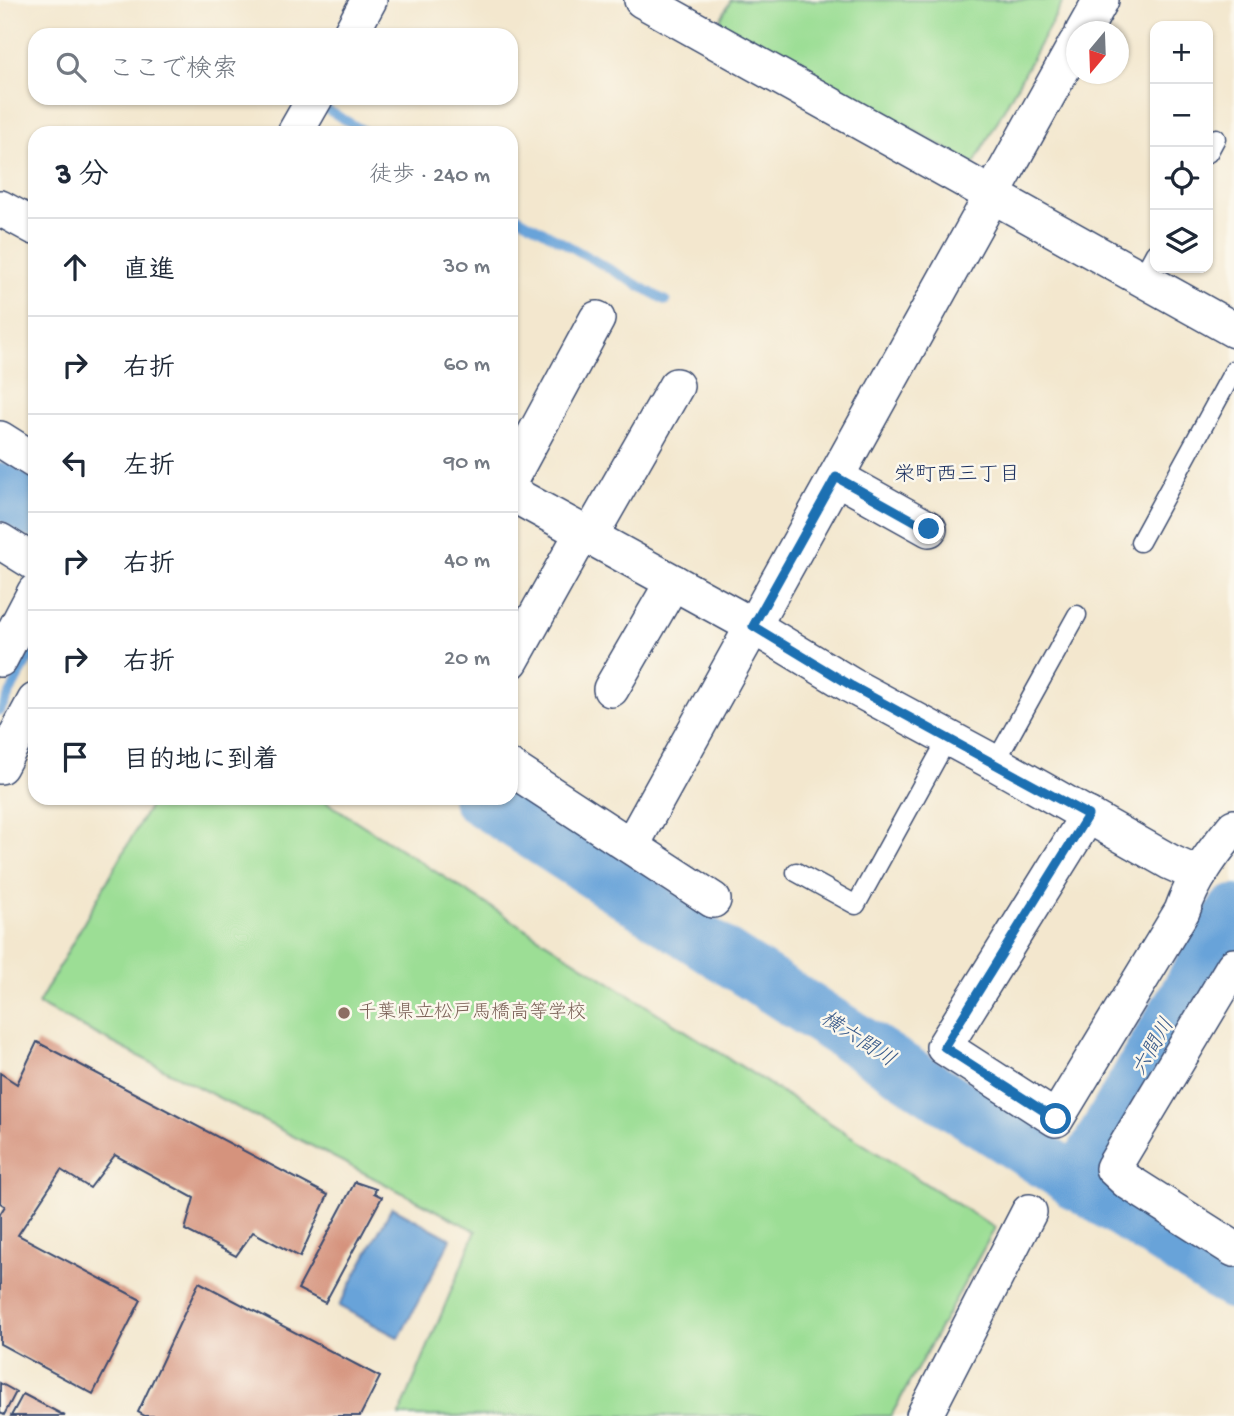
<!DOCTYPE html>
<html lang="ja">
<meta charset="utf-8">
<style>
body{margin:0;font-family:"Gochi Hand","Klee One",sans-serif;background:#f2f2f3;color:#1f2937}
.controls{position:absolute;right:21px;top:21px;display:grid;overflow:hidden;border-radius:14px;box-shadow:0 2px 5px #0004}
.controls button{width:63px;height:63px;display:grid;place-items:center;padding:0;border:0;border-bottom:2px solid #e0e1e3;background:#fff;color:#1f2937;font:35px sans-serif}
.compass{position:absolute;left:1066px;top:21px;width:63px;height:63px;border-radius:50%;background:#fff;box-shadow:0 2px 5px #0004;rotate:199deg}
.stop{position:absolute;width:21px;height:21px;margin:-16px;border:5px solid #1f6fb2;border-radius:50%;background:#fff}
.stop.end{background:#1f6fb2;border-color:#fff;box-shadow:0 2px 7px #0008}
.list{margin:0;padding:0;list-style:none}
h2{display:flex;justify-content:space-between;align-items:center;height:91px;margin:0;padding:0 28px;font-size:30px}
h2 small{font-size:23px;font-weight:400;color:#747a83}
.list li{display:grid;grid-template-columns:46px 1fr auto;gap:21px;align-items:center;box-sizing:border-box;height:98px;padding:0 28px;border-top:2px solid #e0e1e3}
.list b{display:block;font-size:26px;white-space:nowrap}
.list em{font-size:23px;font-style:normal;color:#747a83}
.icon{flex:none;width:38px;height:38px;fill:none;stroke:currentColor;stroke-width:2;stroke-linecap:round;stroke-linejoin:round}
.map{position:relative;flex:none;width:1234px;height:1416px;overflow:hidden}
.search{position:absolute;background:#fff;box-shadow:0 2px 5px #0004;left:28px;top:28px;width:490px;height:77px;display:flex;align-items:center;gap:18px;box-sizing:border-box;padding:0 24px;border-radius:21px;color:#747a83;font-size:26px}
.panel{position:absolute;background:#fff;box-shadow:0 2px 5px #0004;left:28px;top:126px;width:490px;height:679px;border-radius:21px}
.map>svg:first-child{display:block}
.green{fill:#9cde95;stroke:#5c867a;stroke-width:2}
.water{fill:#68a3d9;stroke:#42699c;stroke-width:2}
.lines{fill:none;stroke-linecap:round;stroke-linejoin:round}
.stream{stroke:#68a3d9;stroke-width:9}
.river{stroke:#68a3d9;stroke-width:54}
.building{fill:#d5937d}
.service-casing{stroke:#3b4b6f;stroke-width:21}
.minor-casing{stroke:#3b4b6f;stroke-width:38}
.service{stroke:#fff;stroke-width:18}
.minor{stroke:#fff;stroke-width:35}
.route{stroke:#1f6fb2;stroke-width:9}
.education-dot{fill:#8d6e63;stroke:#fbf7ec;stroke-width:2.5}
.labels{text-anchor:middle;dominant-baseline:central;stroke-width:5;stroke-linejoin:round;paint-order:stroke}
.education-label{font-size:19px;fill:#785e54;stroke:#fbf7ec;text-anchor:start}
.neighbourhood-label{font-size:21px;fill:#1b2f5e;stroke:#fbf7ec}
.water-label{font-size:21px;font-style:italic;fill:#365889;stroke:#fbf7ec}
</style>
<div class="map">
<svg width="1234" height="1416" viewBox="0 0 1234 1416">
<rect width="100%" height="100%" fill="#fbf7ec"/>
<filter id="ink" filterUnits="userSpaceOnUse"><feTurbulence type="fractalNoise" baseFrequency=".0143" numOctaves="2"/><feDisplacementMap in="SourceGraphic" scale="14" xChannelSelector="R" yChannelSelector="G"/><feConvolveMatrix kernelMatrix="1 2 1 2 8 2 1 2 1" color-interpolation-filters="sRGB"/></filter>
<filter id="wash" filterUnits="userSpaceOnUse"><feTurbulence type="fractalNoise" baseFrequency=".00686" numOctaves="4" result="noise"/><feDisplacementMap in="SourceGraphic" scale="28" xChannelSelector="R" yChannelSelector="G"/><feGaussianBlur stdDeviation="1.57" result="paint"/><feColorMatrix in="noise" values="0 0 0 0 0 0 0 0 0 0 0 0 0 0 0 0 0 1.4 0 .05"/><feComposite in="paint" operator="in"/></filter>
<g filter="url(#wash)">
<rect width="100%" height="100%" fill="#f3e7ce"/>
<g class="green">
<path d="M731 0H1064L974 164 719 22Z"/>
<path d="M154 798H320L995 1228 891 1416H399L476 1231 38 1004Z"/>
</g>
<path class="water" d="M392 1207 451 1239 399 1338 339 1306Z"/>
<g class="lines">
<g class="stream">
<path d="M324 108 368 133"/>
<path d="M511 213 666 301"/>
<path d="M0 711 35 648"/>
</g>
<g class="river">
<path d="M0 489 35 511"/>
<path d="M479 798 1234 1283"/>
<path d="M1077 1184 1234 912"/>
</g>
</g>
<g id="blocks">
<g class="building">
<path d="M37 1042 328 1195 300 1257 253 1232 236 1256 185 1230 194 1198 115 1155 90 1188 61 1170 18 1235 141 1300 93 1394 0 1344V1214L5 1206 0 1203V1073L17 1084Z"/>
<path d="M355 1182 376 1189 374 1193 382 1197 325 1303 298 1289Z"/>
<path d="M199 1282 380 1377 360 1416H145L138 1412Z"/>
<path d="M0 1383 16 1392 4 1415 0 1413Z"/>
<path d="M23 1394 65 1416H11Z"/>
</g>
</g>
</g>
<g filter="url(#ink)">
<use href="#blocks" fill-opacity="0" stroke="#3b4b6f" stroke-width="2"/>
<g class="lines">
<g class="service-casing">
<g id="service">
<path d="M1208 153 1216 138"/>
<path d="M1141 279 1155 253"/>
<path d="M1140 542 1234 370"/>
<path d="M995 763 1077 615"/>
<path d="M796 872 856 905 948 738"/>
</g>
</g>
<g class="minor-casing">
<g id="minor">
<path d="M642 0 1234 330"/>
<path d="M1083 32 1101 0"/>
<path d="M350 35 369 0"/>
<path d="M295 133 315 98"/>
<path d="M0 208 35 227"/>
<path d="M0 439 35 461"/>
<path d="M836 477 929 529"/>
<path d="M511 478 597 319"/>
<path d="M511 493 753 626 852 686 995 763 1170 862 1199 875"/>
<path d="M590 536 676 386"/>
<path d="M0 541 35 563"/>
<path d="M0 659 35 592"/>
<path d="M511 661 583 532"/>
<path d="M611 689 673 582"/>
<path d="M0 766 35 701"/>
<path d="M511 768 713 900"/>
<path d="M1088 815 944 1047 1056 1119 1182 911C1193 879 1213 852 1234 827"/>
<path d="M631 846 1076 44"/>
<path d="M1234 966 1113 1168 1127 1181 1234 1249"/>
<path d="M924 1416 1029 1212"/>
</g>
</g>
<use href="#service" class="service"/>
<use href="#minor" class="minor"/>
</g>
</g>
<g class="lines" filter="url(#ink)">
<path class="route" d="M929 529 836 477 753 626 852 686 1088 815 944 1047 1056 1119"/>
</g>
<circle class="education-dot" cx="344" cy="1013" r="7"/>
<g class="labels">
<g class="education-label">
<text x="358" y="1013">千葉県立松戸馬橋高等学校</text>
</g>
<g class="neighbourhood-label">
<text x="957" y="476">栄町西三丁目</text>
</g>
<g class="water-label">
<text transform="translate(857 1041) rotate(33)">横六間川</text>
<text transform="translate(1155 1048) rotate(-60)">六間川</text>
</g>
</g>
</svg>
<div class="controls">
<button>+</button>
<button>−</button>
<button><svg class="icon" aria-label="locate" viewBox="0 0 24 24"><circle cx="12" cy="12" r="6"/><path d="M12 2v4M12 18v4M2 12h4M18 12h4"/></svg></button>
<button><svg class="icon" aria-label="layers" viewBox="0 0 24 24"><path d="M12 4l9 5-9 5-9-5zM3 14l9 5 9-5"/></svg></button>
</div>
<svg class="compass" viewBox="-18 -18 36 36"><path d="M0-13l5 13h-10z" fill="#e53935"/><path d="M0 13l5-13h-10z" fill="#747a83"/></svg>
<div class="stop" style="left:1056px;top:1119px"></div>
<div class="stop end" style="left:929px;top:529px"></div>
<div class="search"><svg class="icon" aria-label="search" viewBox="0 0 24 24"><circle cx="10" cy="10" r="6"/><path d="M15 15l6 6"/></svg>ここで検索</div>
<section class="panel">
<h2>3 分<small>徒歩 · 240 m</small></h2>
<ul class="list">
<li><svg class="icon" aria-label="ahead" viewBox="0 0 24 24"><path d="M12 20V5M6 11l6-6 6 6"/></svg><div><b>直進</b></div><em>30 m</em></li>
<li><svg class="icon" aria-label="right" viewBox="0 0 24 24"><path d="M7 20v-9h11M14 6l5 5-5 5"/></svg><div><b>右折</b></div><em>60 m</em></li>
<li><svg class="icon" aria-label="left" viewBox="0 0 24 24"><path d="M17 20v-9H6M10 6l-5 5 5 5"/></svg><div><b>左折</b></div><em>90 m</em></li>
<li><svg class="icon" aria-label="right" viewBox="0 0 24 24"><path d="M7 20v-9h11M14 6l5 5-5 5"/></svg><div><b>右折</b></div><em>40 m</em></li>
<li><svg class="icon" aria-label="right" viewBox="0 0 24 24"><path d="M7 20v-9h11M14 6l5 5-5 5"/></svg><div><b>右折</b></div><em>20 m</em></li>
<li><svg class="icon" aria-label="arrive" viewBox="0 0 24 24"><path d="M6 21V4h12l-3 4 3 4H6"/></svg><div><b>目的地に到着</b></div></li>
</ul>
</section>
</div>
